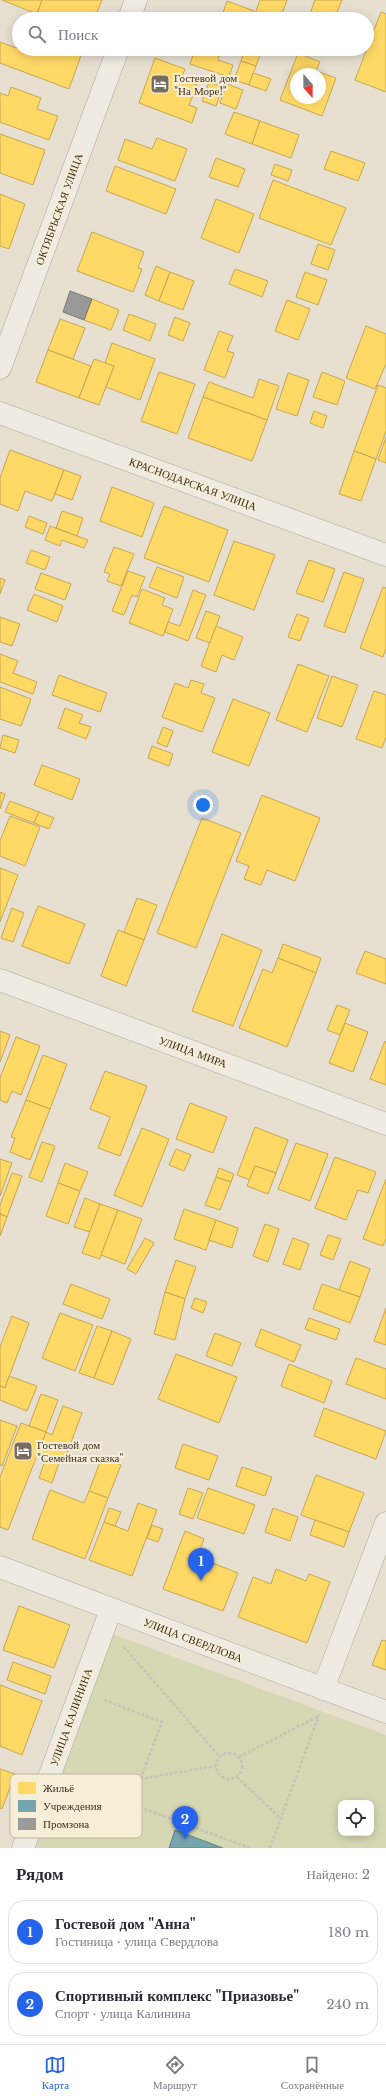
<!DOCTYPE html>
<html lang="ru">
<meta charset="utf-8">
<style>
body{margin:0;font-family:"Libre Baskerville",serif;background:#f2f2f3;color:#2b2b33}
.controls{position:absolute;right:12px;bottom:12px;display:grid;overflow:hidden;border-radius:8px;box-shadow:0 2px 10px #0003}
.controls button{width:36px;height:36px;display:grid;place-items:center;padding:0;border:0;border-bottom:1px solid #e1e1e2;background:#fff;color:#2b2b33;font:20px sans-serif}
.compass{position:absolute;left:290px;top:68px;width:36px;height:36px;border-radius:50%;background:#fff;box-shadow:0 2px 10px #0003;rotate:159deg}
.you{position:absolute;left:203px;top:805px;width:14px;height:14px;margin:-10px;border:3px solid #fff;border-radius:50%;background:#1a73e8;box-shadow:0 0 0 6px #1a73e833}
.badge{display:grid;place-items:center;width:26px;height:26px;border-radius:50%;background:#2563eb;color:#fff;font-size:13px;font-weight:700}
.pin{position:absolute;translate:-50% -33px;filter:drop-shadow(0 1px 2px #0008)}
.pin::after{content:'';position:absolute;top:21px;width:14px;height:12px;background:inherit;clip-path:polygon(0 0,100% 0,50% 100%)}
.list{margin:0;padding:0;list-style:none}
h2{display:flex;justify-content:space-between;align-items:center;height:52px;margin:0;padding:0 16px;font-size:17px}
h2 small{font-size:13px;font-weight:400;color:#7c7c81}
.list li{display:grid;grid-template-columns:26px 1fr auto;gap:12px;align-items:center;box-sizing:border-box;height:64px;margin:0 8px 8px;padding:0 8px;border:1px solid #e1e1e2;border-radius:16px}
.list b{display:block;font-size:15px;white-space:nowrap}
.list p{margin:0;font-size:13px;white-space:nowrap;color:#7c7c81}
.list em{font-size:13px;font-style:normal;color:#7c7c81}
.icon{flex:none;width:22px;height:22px;fill:none;stroke:currentColor;stroke-width:2;stroke-linecap:round;stroke-linejoin:round}
.map{position:relative;flex:none;width:386px;height:1848px;overflow:hidden}
.search{position:absolute;background:#fff;box-shadow:0 2px 10px #0003;left:12px;right:12px;top:12px;height:44px;display:flex;align-items:center;gap:10px;box-sizing:border-box;padding:0 14px;border-radius:22px;color:#7c7c81;font-size:15px}
.sheet{height:196px;background:#fff}
nav{display:flex;justify-content:space-around;align-items:center;box-sizing:border-box;height:56px;border-top:1px solid #e1e1e2;background:#fff;font-size:11px;color:#7c7c81}
nav a{display:grid;justify-items:center;gap:2px}
nav .on{color:#2563eb}
.map>svg:first-child{display:block}
.pitch{fill:#d6d7b3;fill-rule:evenodd}
.homes{fill:#ffd966;stroke:#c5a651;fill-rule:evenodd}
.public{fill:#76a5af;stroke:#658184}
.industry{fill:#999;stroke:#7d7975}
.lines{fill:none;stroke-linecap:round;stroke-linejoin:round}
.street-casing{stroke:#ada599;stroke-width:23}
.path{stroke:#c8c2b9;stroke-width:2.5;stroke-dasharray:3 2;stroke-linecap:butt}
.street{stroke:#efebe3;stroke-width:22}
.labels{text-anchor:middle;dominant-baseline:central;stroke-width:4;stroke-linejoin:round;paint-order:stroke}
.poi-label{font-size:11px;fill:#3d2e20;stroke:#f7eed8;text-anchor:start}
.street-label{font-size:11px;fill:#3d2e20;stroke:#f7eed8}
.key{fill:#f7eed8;stroke:#bfb4a1;stroke-width:1}
.key-label{font-size:11px;fill:#3d2e20}
</style>
<div class="map">
<svg width="386" height="1848" viewBox="0 0 386 1848">
<rect width="100%" height="100%" fill="#e7e0d1"/>
<path class="pitch" d="M112 1634 386 1735V1848H33ZM341 1803H371V1833H341Z"/>
<g class="homes">
<path d="M2 0H42L37 14Z"/>
<path d="M42 0H102L94 19H51L37 14Z"/>
<path d="M260 0H287L280 19H268L255 14Z"/>
<path d="M315 0H342L334 19H308Z"/>
<path d="M227 1 254 11 251 19H221Z"/>
<path d="M381 12 386 14V92L355 80Z"/>
<path d="M19 39V49L83 50 69 89 0 63V42L16 48Z"/>
<path d="M195 49H211L220 52 218 60 233 65 229 77 190 64Z"/>
<path d="M245 49H262L256 66 241 61Z"/>
<path d="M297 49H318L315 56Z"/>
<path d="M298 53 320 62 316 71 336 78 322 116 280 100ZM296 74H320V98H296Z"/>
<path d="M155 58 185 69 181 79 197 85 189 105 197 108 192 123 139 103Z"/>
<path d="M241 61 256 66 249 85 234 80Z"/>
<path d="M253 73 271 79 266 91 249 85Z"/>
<path d="M209 82 223 87 216 106 202 101Z"/>
<path d="M227 84 243 90 236 109 220 103Z"/>
<path d="M11 87 41 98 37 109 58 116 49 140 0 122V93L8 96Z"/>
<path d="M234 112 260 121 252 144 225 134Z"/>
<path d="M260 121 299 135 291 158 252 144Z"/>
<path d="M0 134 45 150 33 185 0 173Z"/>
<path d="M157 138 187 149 175 181 118 160 125 139 152 149Z"/>
<path d="M331 151 365 163 358 181 324 169Z"/>
<path d="M216 158 245 169 238 187 209 177Z"/>
<path d="M275 164 292 170 288 181 271 175Z"/>
<path d="M115 166 176 189 166 214 106 191Z"/>
<path d="M273 180 346 208 331 245 259 218Z"/>
<path d="M0 194 25 204 9 249 0 246Z"/>
<path d="M216 199 254 214 239 253 201 238Z"/>
<path d="M92 232 144 252 138 268 142 269 133 292 77 271Z"/>
<path d="M318 244 335 250 328 270 311 264Z"/>
<path d="M156 266 170 272 159 301 145 295Z"/>
<path d="M235 269 268 281 262 297 229 284Z"/>
<path d="M170 272 194 281 183 310 159 301Z"/>
<path d="M305 272 327 280 318 305 296 297Z"/>
<path d="M92 299 119 310 111 330 84 320Z"/>
<path d="M287 300 310 309 298 340 275 331Z"/>
<path d="M129 314 156 324 150 341 123 330Z"/>
<path d="M175 317 190 323 183 341 168 335Z"/>
<path d="M60 319 85 328 73 359 48 350Z"/>
<path d="M366 326 386 334V364L375 389 346 378Z"/>
<path d="M219 331 233 336 227 351 234 353 225 378 204 370Z"/>
<path d="M112 343 155 359 140 400 106 387 114 366 105 363Z"/>
<path d="M48 350 91 366 79 398 36 382Z"/>
<path d="M94 359 114 366 99 405 79 398Z"/>
<path d="M159 372 195 384 177 434 141 421Z"/>
<path d="M322 372 345 381 337 405 313 397Z"/>
<path d="M288 373 309 380 297 416 276 409Z"/>
<path d="M259 379 279 386 267 420 203 397 209 382 253 398Z"/>
<path d="M378 385 386 388V431L376 459 354 451Z"/>
<path d="M203 397 267 420 252 461 188 438Z"/>
<path d="M314 411 327 416 323 428 310 423Z"/>
<path d="M386 437V463L378 460Z"/>
<path d="M10 450 64 470 52 501 25 491 18 511 0 504V478Z"/>
<path d="M354 451 376 459 361 501 339 494Z"/>
<path d="M64 470 81 476 72 500 55 494Z"/>
<path d="M112 487 154 503 142 537 100 521Z"/>
<path d="M164 506 228 530 209 582 144 558Z"/>
<path d="M62 511 83 518 77 536 56 528Z"/>
<path d="M29 516 47 523 43 534 25 527Z"/>
<path d="M50 526 88 540 84 548 62 540 60 546 45 540Z"/>
<path d="M234 541 275 555 254 610 214 595Z"/>
<path d="M114 547 134 554 121 586 107 581 110 574 104 572Z"/>
<path d="M31 550 50 557 45 570 26 563Z"/>
<path d="M309 560 335 569 323 602 296 593Z"/>
<path d="M157 567 184 577 177 598 149 587Z"/>
<path d="M128 571 145 577 137 597 132 595 124 615 112 611Z"/>
<path d="M344 572 364 579 345 633 324 626Z"/>
<path d="M41 573 71 584 65 600 35 589Z"/>
<path d="M0 578 5 580 0 594Z"/>
<path d="M383 587 386 588V648L383 657 360 648Z"/>
<path d="M142 589 165 598 162 605 173 609 163 636 129 623Z"/>
<path d="M193 590 206 595 188 641 165 632 168 622 180 626Z"/>
<path d="M34 594 63 606 57 622 27 610Z"/>
<path d="M206 611 220 616 210 643 196 638Z"/>
<path d="M297 614 309 618 300 641 288 637Z"/>
<path d="M0 617 20 624 12 646 0 642Z"/>
<path d="M216 626 243 637 234 660 222 655 216 672 201 666Z"/>
<path d="M0 654 18 661 13 673 37 682 33 694 0 682Z"/>
<path d="M298 664 329 676 307 732 276 720Z"/>
<path d="M59 675 107 693 100 712 52 695Z"/>
<path d="M332 676 358 685 342 727 317 718Z"/>
<path d="M191 680 204 684 201 693 215 698 202 732 162 717 175 683 188 688Z"/>
<path d="M0 687 31 699 21 726 0 719Z"/>
<path d="M374 691 386 695V737L382 748 356 739Z"/>
<path d="M233 699 270 713 249 766 212 752Z"/>
<path d="M65 708 83 715 79 723 91 727 86 739 58 728Z"/>
<path d="M163 727 173 731 167 747 157 743Z"/>
<path d="M3 735 19 740 15 753 0 748Z"/>
<path d="M152 746 173 754 169 766 148 758Z"/>
<path d="M42 765 80 779 72 800 34 785Z"/>
<path d="M0 792 5 794 0 809Z"/>
<path d="M262 795 320 818 295 881 267 870 261 885 244 879 249 866 236 861Z"/>
<path d="M10 801 39 812 34 823 5 812Z"/>
<path d="M39 812 54 818 49 829 34 823Z"/>
<path d="M10 816 40 827 25 866 0 856V841Z"/>
<path d="M202 818 241 833 196 948 157 933Z"/>
<path d="M0 868 18 875 0 922Z"/>
<path d="M137 898 157 905 144 940 124 932Z"/>
<path d="M38 906 85 924 69 964 22 946Z"/>
<path d="M12 908 24 913 13 942 1 938Z"/>
<path d="M118 930 144 940 126 986 101 976Z"/>
<path d="M222 934 262 950 233 1026 192 1011Z"/>
<path d="M283 944 321 958 316 973 278 958Z"/>
<path d="M365 951 386 959V984L356 973Z"/>
<path d="M278 958 316 973 287 1047 239 1028 263 969 272 973Z"/>
<path d="M337 1005 350 1010 340 1035 327 1030Z"/>
<path d="M345 1023 368 1032 353 1072 329 1063Z"/>
<path d="M0 1031 10 1035 0 1062Z"/>
<path d="M16 1037 40 1046 21 1095 12 1091 7 1103 0 1100V1078Z"/>
<path d="M385 1041 386 1042V1085L370 1079Z"/>
<path d="M43 1055 67 1064 50 1109 26 1100Z"/>
<path d="M105 1071 147 1086 120 1156 98 1148 110 1117 90 1109Z"/>
<path d="M26 1100 50 1109 30 1160 10 1152 15 1138 11 1137Z"/>
<path d="M190 1103 227 1117 213 1153 176 1139Z"/>
<path d="M255 1127 288 1140 276 1173 255 1166 250 1180 237 1175Z"/>
<path d="M142 1128 169 1139 142 1207 114 1195Z"/>
<path d="M42 1142 55 1146 42 1182 29 1177Z"/>
<path d="M296 1143 328 1154 310 1201 278 1189Z"/>
<path d="M176 1149 191 1155 184 1171 169 1165Z"/>
<path d="M335 1157 376 1172 368 1193 358 1190 346 1220 315 1208Z"/>
<path d="M0 1159 12 1163 0 1196Z"/>
<path d="M65 1163 88 1172 80 1191 58 1183Z"/>
<path d="M255 1166 276 1173 268 1194 247 1186Z"/>
<path d="M219 1168 234 1174 231 1182 216 1177Z"/>
<path d="M12 1173 22 1176 7 1217 0 1214V1205Z"/>
<path d="M216 1177 231 1182 220 1210 205 1205Z"/>
<path d="M386 1179V1239L383 1246 363 1239Z"/>
<path d="M58 1183 80 1191 68 1224 46 1216Z"/>
<path d="M85 1198 100 1204 90 1232 74 1227Z"/>
<path d="M100 1204 118 1210 100 1259 82 1253Z"/>
<path d="M184 1209 216 1220 206 1250 174 1239Z"/>
<path d="M118 1210 142 1219 125 1264 101 1255Z"/>
<path d="M0 1214 7 1217 0 1236Z"/>
<path d="M216 1220 238 1228 232 1248 209 1240Z"/>
<path d="M265 1224 279 1229 268 1262 253 1256Z"/>
<path d="M328 1235 341 1239 333 1260 320 1255Z"/>
<path d="M145 1238 154 1243 136 1274 127 1269Z"/>
<path d="M293 1238 309 1244 300 1270 283 1264Z"/>
<path d="M176 1260 196 1267 185 1299 165 1292Z"/>
<path d="M350 1261 370 1269 360 1297 339 1290Z"/>
<path d="M71 1284 110 1299 102 1319 63 1304Z"/>
<path d="M322 1284 360 1297 350 1323 313 1309Z"/>
<path d="M165 1292 185 1299 175 1340 154 1334Z"/>
<path d="M195 1298 207 1302 203 1313 191 1308Z"/>
<path d="M386 1308V1345L374 1341Z"/>
<path d="M60 1313 93 1325 75 1371 42 1358Z"/>
<path d="M12 1316 29 1323 5 1388 0 1386V1347Z"/>
<path d="M309 1318 340 1329 336 1340 305 1329Z"/>
<path d="M97 1326 112 1331 94 1378 79 1373Z"/>
<path d="M261 1329 301 1345 294 1362 255 1346Z"/>
<path d="M112 1331 131 1339 113 1385 94 1378Z"/>
<path d="M215 1333 241 1343 232 1366 206 1356Z"/>
<path d="M176 1354 237 1377 219 1423 158 1399Z"/>
<path d="M356 1358 386 1369V1399L346 1384Z"/>
<path d="M289 1364 332 1381 324 1403 281 1386Z"/>
<path d="M9 1376 37 1386 27 1411 0 1400V1386L5 1388Z"/>
<path d="M41 1394 58 1400 46 1432 29 1426Z"/>
<path d="M63 1406 82 1413 64 1461 38 1452 46 1432 52 1435Z"/>
<path d="M324 1408 386 1431 376 1459 314 1436Z"/>
<path d="M0 1420 17 1426 2 1466 0 1465Z"/>
<path d="M21 1423 46 1432 8 1530 0 1527V1477Z"/>
<path d="M183 1444 218 1456 209 1480 175 1468Z"/>
<path d="M47 1455 60 1460 52 1483 39 1478Z"/>
<path d="M102 1457 121 1465 108 1498 89 1491Z"/>
<path d="M242 1467 272 1477 265 1496 236 1486Z"/>
<path d="M316 1475 364 1493 349 1532 301 1515Z"/>
<path d="M188 1488 203 1493 193 1519 179 1514Z"/>
<path d="M208 1488 255 1505 244 1534 197 1518Z"/>
<path d="M50 1490 84 1503 89 1491 108 1498 85 1559 32 1539Z"/>
<path d="M138 1503 157 1510 132 1576 89 1560 104 1522 128 1531Z"/>
<path d="M109 1508 121 1512 115 1526 104 1522Z"/>
<path d="M273 1508 298 1517 290 1541 265 1532Z"/>
<path d="M315 1520 349 1532 344 1547 310 1535Z"/>
<path d="M152 1525 163 1529 158 1542 147 1538Z"/>
<path d="M185 1531 204 1539 197 1557 238 1573 223 1611 163 1589Z"/>
<path d="M276 1569 306 1581 309 1574 330 1582 307 1643 238 1617 253 1577 271 1584Z"/>
<path d="M19 1606 70 1625 54 1668 3 1650Z"/>
<path d="M382 1640 386 1641V1670L372 1665Z"/>
<path d="M13 1662 51 1676 45 1694 7 1680Z"/>
<path d="M0 1685 42 1701 22 1755 0 1746Z"/>
<path d="M0 1769 15 1774 2 1809 0 1808Z"/>
</g>
<path class="public" d="M175 1830 223 1848H169Z"/>
<path class="industry" d="M70 291 92 299 84 320 63 312Z"/>
<g class="lines">
<g class="street-casing">
<g id="street">
<path d="M129 19 136 0"/>
<path d="M0 368 118 49"/>
<path d="M0 413 386 555"/>
<path d="M0 980 386 1124"/>
<path d="M0 1567 386 1712"/>
<path d="M323 1689 386 1523"/>
<path d="M23 1848 111 1609"/>
</g>
</g>
<g class="path">
<path d="M124 1647 220 1757"/>
<path d="M104 1700 162 1722 131 1804"/>
<circle cx="229" cy="1766" r="13"/>
<path d="M239 1757 319 1716"/>
<path d="M237 1777 281 1819"/>
<path d="M140 1779 216 1766"/>
<path d="M74 1783 250 1848"/>
<path d="M270 1848 319 1715"/>
</g>
<use href="#street" class="street"/>
</g>
<defs>
<g id="hotel-square" transform="scale(1)"><rect x="-9" y="-9" width="18" height="18" rx="4" fill="#786c5e" stroke="#f7eed8"/><path d="M-6-4.5h1.5V1H6V5H4.5V3h-9V5H-6ZM-4 0a1.8 1.8 0 1 1 3.6 0ZM.5 0V-2.5h3Q6-2.5 6 0Z" fill="#fff"/></g>
</defs>
<g fill-rule="evenodd">
<use href="#hotel-square" x="160" y="84"/>
<use href="#hotel-square" x="23" y="1451"/>
</g>
<g class="labels">
<g class="poi-label">
<text x="174" y="78">Гостевой дом<tspan x="174" dy="13">"На Море!"</tspan></text>
<text x="37" y="1445">Гостевой дом<tspan x="37" dy="13">"Семейная сказка"</tspan></text>
</g>
<g class="street-label">
<text transform="translate(59 209) rotate(-70)">ОКТЯБРЬСКАЯ УЛИЦА</text>
<text transform="translate(193 484) rotate(20)">КРАСНОДАРСКАЯ УЛИЦА</text>
<text transform="translate(193 1052) rotate(20)">УЛИЦА МИРА</text>
<text transform="translate(193 1640) rotate(21)">УЛИЦА СВЕРДЛОВА</text>
<text transform="translate(71 1717) rotate(-70)">УЛИЦА КАЛИНИНА</text>
</g>
</g>
<rect x="10" y="1774" width="132" height="64" rx="6" class="key"/>
<rect x="18" y="1782" width="18" height="12" fill="#ffd966"/>
<rect x="18" y="1800" width="18" height="12" fill="#76a5af"/>
<rect x="18" y="1818" width="18" height="12" fill="#999"/>
<g class="key-label">
<text x="43" y="1792">Жильё</text>
<text x="43" y="1810">Учреждения</text>
<text x="43" y="1828">Промзона</text>
</g>
</svg>
<div class="controls">
<button><svg class="icon" aria-label="locate" viewBox="0 0 24 24"><circle cx="12" cy="12" r="6"/><path d="M12 2v4M12 18v4M2 12h4M18 12h4"/></svg></button>
</div>
<svg class="compass" viewBox="-18 -18 36 36"><path d="M0-13l5 13h-10z" fill="#e53935"/><path d="M0 13l5-13h-10z" fill="#7c7c81"/></svg>
<div class="you"></div>
<div class="pin badge" style="left:201px;top:1581px">1</div>
<div class="pin badge" style="left:185px;top:1839px">2</div>
<div class="search"><svg class="icon" aria-label="search" viewBox="0 0 24 24"><circle cx="10" cy="10" r="6"/><path d="M15 15l6 6"/></svg>Поиск</div>
</div>
<section class="sheet">
<h2>Рядом<small>Найдено: 2</small></h2>
<ul class="list">
<li><span class="badge">1</span><div><b>Гостевой дом &quot;Анна&quot;</b><p>Гостиница · улица Свердлова</p></div><em>180 m</em></li>
<li><span class="badge">2</span><div><b>Спортивный комплекс &quot;Приазовье&quot;</b><p>Спорт · улица Калинина</p></div><em>240 m</em></li>
</ul>
</section>
<nav>
<a class="on"><svg class="icon" aria-label="map" viewBox="0 0 24 24"><path d="M3 6l6-2 6 2 6-2v14l-6 2-6-2-6 2zM9 4v14M15 6v14"/></svg>Карта</a>
<a><svg class="icon" aria-label="directions" viewBox="0 0 24 24"><path d="M12 3l9 9-9 9-9-9zM9 14v-3h6M13 9l2 2-2 2"/></svg>Маршрут</a>
<a><svg class="icon" aria-label="saved" viewBox="0 0 24 24"><path d="M7 4h10v16l-5-4-5 4z"/></svg>Сохранённые</a>
</nav>
